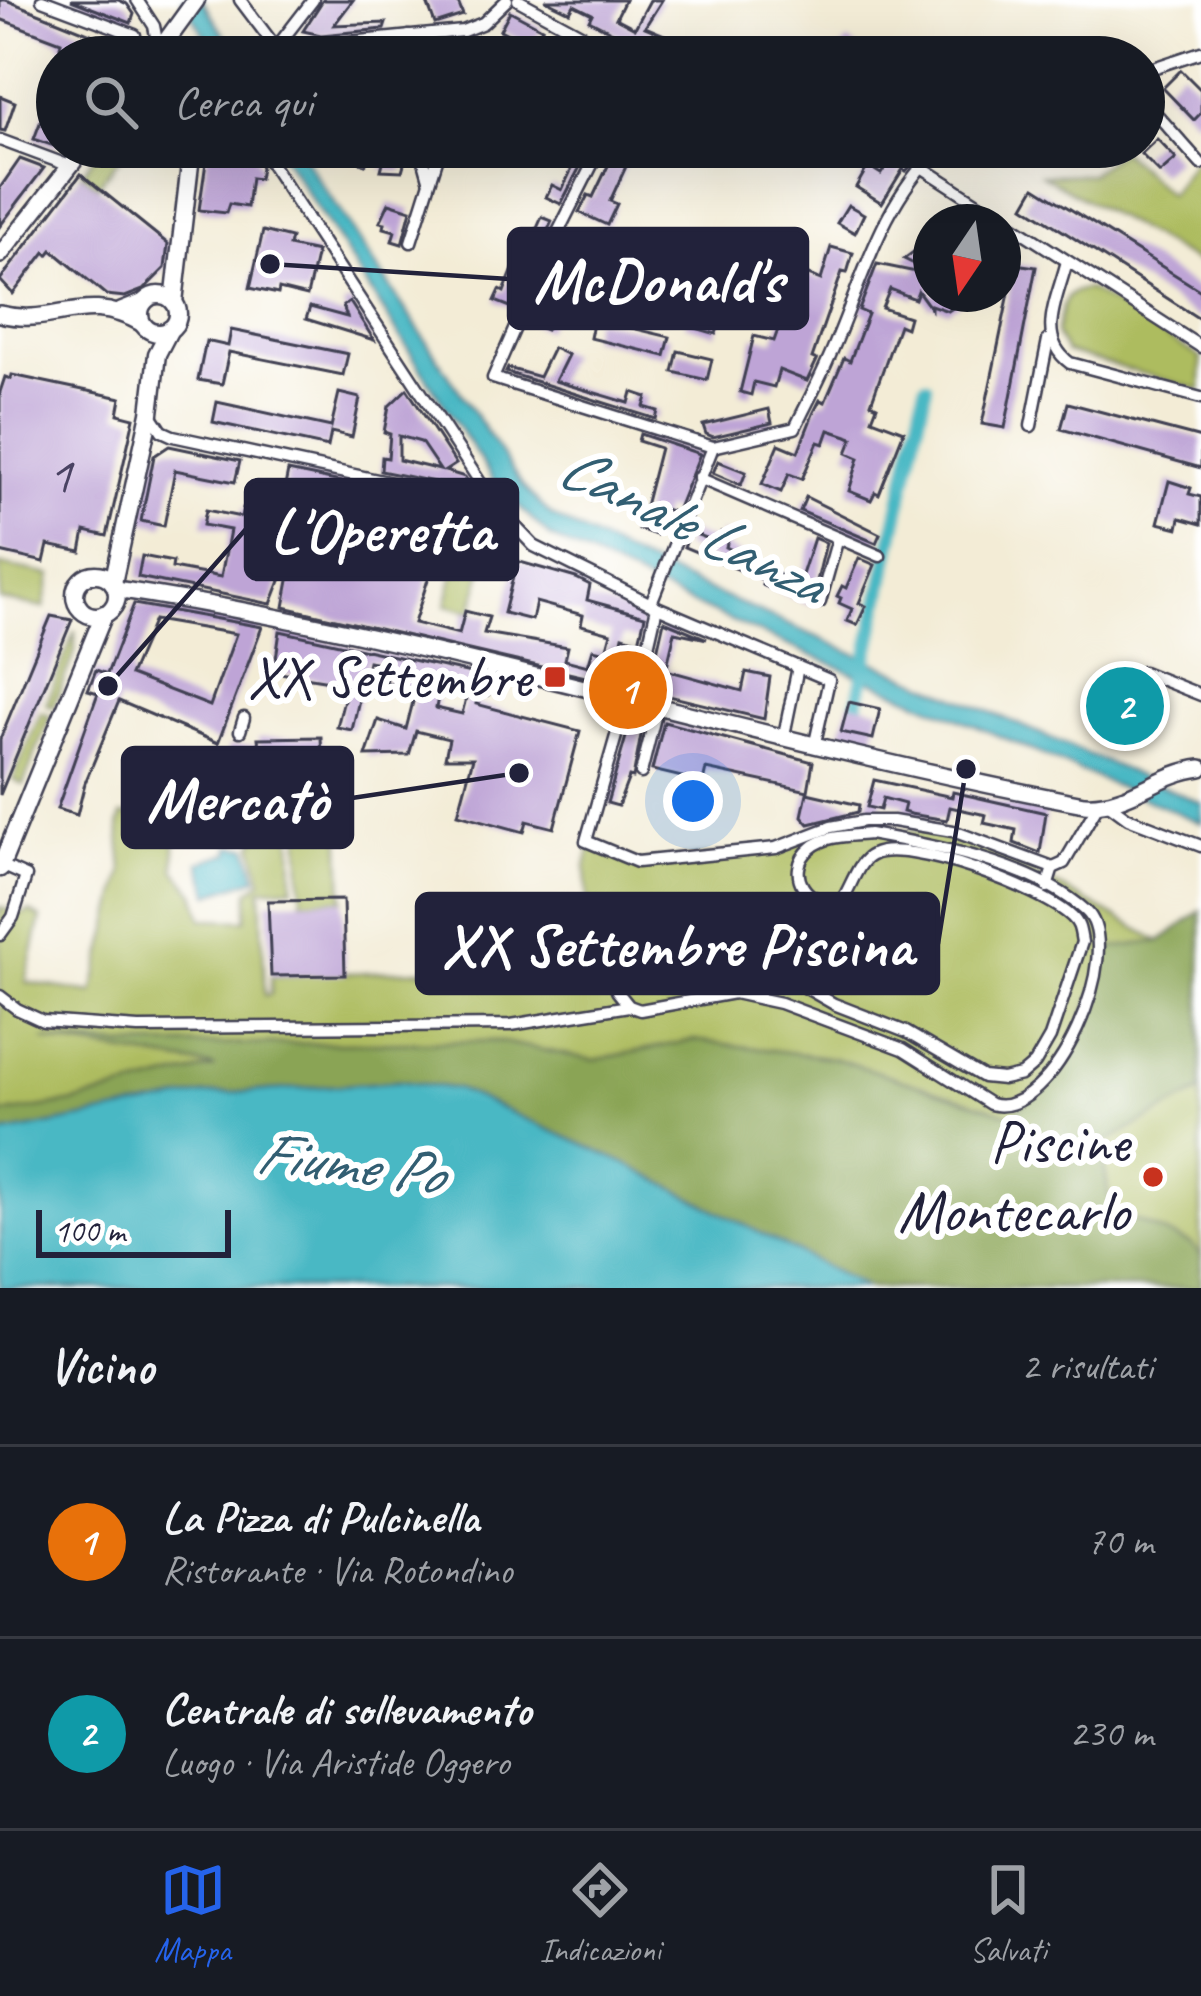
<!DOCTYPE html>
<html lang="it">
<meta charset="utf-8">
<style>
body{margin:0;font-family:Caveat,sans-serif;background:#242831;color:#f1f3f6}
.compass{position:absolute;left:913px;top:204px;width:108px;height:108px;border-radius:50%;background:#171b24;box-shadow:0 12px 48px #0002;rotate:193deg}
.scale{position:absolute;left:36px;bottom:30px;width:195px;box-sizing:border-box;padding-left:12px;border:6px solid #22223b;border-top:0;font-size:33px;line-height:42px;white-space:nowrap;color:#22223b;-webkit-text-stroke:9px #fff;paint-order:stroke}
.you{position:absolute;left:693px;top:801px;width:42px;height:42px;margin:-30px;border:9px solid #fff;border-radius:50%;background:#1a73e8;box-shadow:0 0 0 18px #1a73e833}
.badge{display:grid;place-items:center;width:78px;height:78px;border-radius:50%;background:#2563eb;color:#fff;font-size:39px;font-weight:700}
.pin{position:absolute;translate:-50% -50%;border:6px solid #fff;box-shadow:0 3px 12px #0006}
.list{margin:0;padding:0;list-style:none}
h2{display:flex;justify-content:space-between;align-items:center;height:156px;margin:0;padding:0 48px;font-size:51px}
h2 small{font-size:39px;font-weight:400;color:#9ea1a6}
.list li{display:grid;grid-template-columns:78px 1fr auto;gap:36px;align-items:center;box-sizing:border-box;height:192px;padding:0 48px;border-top:3px solid #363941}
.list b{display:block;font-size:45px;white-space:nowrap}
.list p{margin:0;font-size:39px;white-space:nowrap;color:#9ea1a6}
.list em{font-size:39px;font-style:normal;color:#9ea1a6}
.icon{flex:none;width:66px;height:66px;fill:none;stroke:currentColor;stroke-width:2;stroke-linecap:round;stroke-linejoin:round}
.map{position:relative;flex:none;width:1201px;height:1288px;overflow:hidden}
.search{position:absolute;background:#171b24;box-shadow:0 12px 48px #0002;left:36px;right:36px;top:36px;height:132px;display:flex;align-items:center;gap:30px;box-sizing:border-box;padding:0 42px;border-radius:66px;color:#9ea1a6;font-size:45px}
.sheet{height:540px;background:#171b24}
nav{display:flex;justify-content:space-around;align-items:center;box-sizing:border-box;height:168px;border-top:3px solid #363941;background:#171b24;font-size:33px;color:#9ea1a6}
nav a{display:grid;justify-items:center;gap:6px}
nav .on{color:#2563eb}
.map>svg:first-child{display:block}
.green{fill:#adbc5e;stroke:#686f4c;stroke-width:3}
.forest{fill:#8aa455;stroke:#566348;stroke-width:3}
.water{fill:#4ab8c4;stroke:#366d80;stroke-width:3}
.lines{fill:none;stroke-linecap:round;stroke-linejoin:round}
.canal{stroke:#4ab8c4;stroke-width:14}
.building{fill:#bea4d6;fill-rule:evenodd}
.street-casing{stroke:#414052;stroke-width:15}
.secondary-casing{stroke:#414052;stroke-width:20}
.primary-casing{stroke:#414052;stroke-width:21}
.street{stroke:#fff;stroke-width:10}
.secondary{stroke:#fff;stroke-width:15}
.primary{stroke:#fff;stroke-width:16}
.poi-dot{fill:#c8321e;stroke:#fff;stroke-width:4.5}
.labels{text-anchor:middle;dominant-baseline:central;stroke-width:12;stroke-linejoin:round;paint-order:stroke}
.number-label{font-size:54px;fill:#494262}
.poi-label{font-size:60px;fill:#22223b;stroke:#fff;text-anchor:end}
.water-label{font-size:63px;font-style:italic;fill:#325e72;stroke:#fff}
.leader{fill:none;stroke:#22223b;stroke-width:4.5}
.callout-dot{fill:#22223b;stroke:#fff;stroke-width:4.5}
.callout{fill:#22223b;stroke:#22223b;stroke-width:4.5}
.callout-label{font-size:63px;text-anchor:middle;font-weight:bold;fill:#fff}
</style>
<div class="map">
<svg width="1201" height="1288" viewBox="0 0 1201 1288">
<rect width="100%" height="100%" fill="#fff"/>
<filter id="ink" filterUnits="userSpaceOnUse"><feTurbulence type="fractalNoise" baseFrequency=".00833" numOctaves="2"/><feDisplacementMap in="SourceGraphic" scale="24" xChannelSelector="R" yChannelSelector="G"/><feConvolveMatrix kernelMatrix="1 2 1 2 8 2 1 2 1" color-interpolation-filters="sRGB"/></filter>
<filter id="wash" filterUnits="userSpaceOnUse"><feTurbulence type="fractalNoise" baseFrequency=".004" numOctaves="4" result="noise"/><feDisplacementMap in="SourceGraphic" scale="48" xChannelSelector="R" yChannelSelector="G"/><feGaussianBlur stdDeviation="2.7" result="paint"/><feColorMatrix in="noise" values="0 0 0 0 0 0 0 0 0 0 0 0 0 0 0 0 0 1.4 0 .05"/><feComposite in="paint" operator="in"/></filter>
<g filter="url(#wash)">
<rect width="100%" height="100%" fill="#f3ecd6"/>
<g class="green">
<path d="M101 147H128L97 187 81 174Z"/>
<path d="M1201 148V265L1042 175 1090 174 1121 150 1169 195Z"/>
<path d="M1088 289 1201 358V390L1066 352 1056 334C1062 312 1061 289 1088 289Z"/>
<path d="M461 544 487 551 472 612 446 605Z"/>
<path d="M0 565 51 575 44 608 0 600Z"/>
<path d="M75 631V652L53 707 46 704Z"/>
<path d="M41 712 50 716 23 785 13 780Z"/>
<path d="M122 815H148L175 833V869L195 893 203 919 246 920 249 891 262 881 253 845 262 829H292L293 887 261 889 265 995 271 994V976L578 964 589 950 586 866 592 841 635 863 767 850 858 826 924 832 1008 859 1160 941 1068 1056 1109 1214 1199 1288H0V907L24 914 29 911 41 918 26 982 93 993 123 872 119 826Z"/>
<path d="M340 821 343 900 302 901 299 822Z"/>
<path d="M1198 1090 1201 1091V1256L1191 1244 1111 1210 1101 1145Z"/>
</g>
<path class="forest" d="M1201 911V1091L1101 1145 1111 1210 1191 1244 1201 1256V1288H866L629 1165 457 1089 400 1081 203 1095 0 1134V1114L70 1103 215 1067 44 1040 122 1046 497 1041 594 1060 693 1040 834 1058 1013 1115 1068 1056 1111 948 1160 941Z"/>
<g class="water">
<path d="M182 0H202L238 57H219Z"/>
<path d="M277 147H297L524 488 552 516 632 557 1201 803V823L678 598 550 537 495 483Z"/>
<path d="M231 846 248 847 257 878 210 894 200 862 230 853Z"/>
<path d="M400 1081 457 1089 629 1165 866 1288H0V1134L203 1095Z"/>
</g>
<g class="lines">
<path class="canal" d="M857 704 926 386"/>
</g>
<g id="blocks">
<g class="building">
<path d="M0 0H6L148 57H64L67 49 60 46 61 42 0 19Z"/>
<path d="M71 0H118L127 4 134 14 131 23Z"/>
<path d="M323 0H353L334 25 386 23 384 29 321 35 303 31Z"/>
<path d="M426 0H457L463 15 435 24Z"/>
<path d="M545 0H625L616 18 635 28 650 0H662L645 27 674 39 664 57H649L626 44 628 40 589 20 592 14 574 5 570 12Z"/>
<path d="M510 11 542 28 532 46 500 30Z"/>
<path d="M849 41 869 57H830Z"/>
<path d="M1181 70 1201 90V113L1194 120 1163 88Z"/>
<path d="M0 96 15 102 5 131 0 130Z"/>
<path d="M49 99 57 102V147L34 139Z"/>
<path d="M1157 139 1176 159 1160 173 1141 154Z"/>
<path d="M215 147H250L261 167 259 179 251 178 247 207 229 204 226 213 199 210 208 149Z"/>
<path d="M337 147H377L365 165Z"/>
<path d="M387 147 408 150 402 171 381 170Z"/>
<path d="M574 147H590L561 204 546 197 552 185 562 190 575 162 569 159Z"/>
<path d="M617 147H635L610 201 617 204 607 225 579 212 588 195 593 197Z"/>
<path d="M899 147H927L906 171 903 169 882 203 856 187 868 166 881 174Z"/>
<path d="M20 159 44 168 0 226V188Z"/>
<path d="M81 174 168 244 165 268 143 290 125 297 106 295 52 250 48 255 45 252 13 294 0 280Z"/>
<path d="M1035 187 1201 291V320L1024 206Z"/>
<path d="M389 203 411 210 402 244 392 241 395 231 384 228 385 223 380 222Z"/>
<path d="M848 205 864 214 855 233 837 223Z"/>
<path d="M542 217 552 221 513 308 495 301 500 290 504 292 520 251 526 253Z"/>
<path d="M263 231 291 238 289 246 317 252 307 296 279 289 278 294 250 288Z"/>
<path d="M575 232 594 240 569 295 565 292 546 330 532 324Z"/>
<path d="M714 238 734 243 722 289 729 291 716 334 685 325 695 283 702 285Z"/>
<path d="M931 239V294H973L948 311 931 305V309L918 291 915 299 890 289 882 308 909 317 906 328 899 325 871 403 877 406 872 419 904 431 879 494 875 492 871 500 849 491 859 458 847 453 853 438 829 430 824 444 818 442 802 479 789 474 781 492 762 484 779 444 798 452 813 414 820 400 825 402 844 358 850 361 868 314 859 310 877 264 916 272 918 266 904 259Z"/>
<path d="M831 247 853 253 847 273 842 272 812 358 817 360 807 381 779 370 774 387 754 382 751 395 740 392 754 336 774 341 786 307 793 309 806 274 821 280Z"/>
<path d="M1015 264 1036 267 1005 428 982 424Z"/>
<path d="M350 302 374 340 306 319 310 307 347 317 343 306Z"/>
<path d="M594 319 670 337 665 356 590 338Z"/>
<path d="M231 330 348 354 343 375 229 352 222 384 198 380 206 341 228 346Z"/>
<path d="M553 348 568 355 555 381 629 403 632 392 647 397 644 407 658 411 656 419 506 372 508 368 539 377Z"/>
<path d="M678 351 712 359 707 380 673 372Z"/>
<path d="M12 375 121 398 118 414 134 418 107 536 85 531 81 552 48 545 44 562 0 552V392L5 377 11 379Z"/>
<path d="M407 389 456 464 445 471 465 477 473 490 381 471 382 457 388 458 390 434 384 432 389 406ZM399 436 421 442 440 470 399 460Z"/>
<path d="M339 393 360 398 352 437 331 432 328 447 213 422 217 402 331 427Z"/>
<path d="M1068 403 1201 438V468L1061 429Z"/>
<path d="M769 409 772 423 713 437 706 434 703 425Z"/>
<path d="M640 434 700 454 676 513 664 509 656 535 639 529 660 448 638 441Z"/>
<path d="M169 446 240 461 235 482 175 470 164 526 141 521 154 456Z"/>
<path d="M718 461 746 472 741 485 713 473Z"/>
<path d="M288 471 355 485 347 522 420 536 414 563 432 567 414 623 459 634 465 611 489 617 484 633 568 647 565 660 588 666 593 649 606 652 611 633 581 625 583 615 536 602 532 620 504 613 517 561 576 578 590 585 587 600 645 616 639 641 623 636 617 662 633 666 629 687 284 607 291 570 285 568 271 604 138 577 142 556 173 562 172 568 221 577 230 530 203 525 206 510 241 517 243 508 279 516ZM250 523 322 538 318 558 246 543ZM341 537 374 547 368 570 335 562Z"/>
<path d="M1169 481 1191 488 1189 494 1201 497V524L1180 518 1178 528 1158 523Z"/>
<path d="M806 497 880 534 876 543 800 511Z"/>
<path d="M690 532 717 542 721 532 729 536 726 547 799 584 814 538 826 543 811 606 762 585 764 580 684 547Z"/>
<path d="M859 558 875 565 859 603 866 606 857 625 847 621 852 609 839 603 841 598 837 596 842 586 846 588Z"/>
<path d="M134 604 262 627 218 743 119 701 85 783 77 815 57 809 98 693 88 690 96 670 107 674ZM154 620 236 634 210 706 130 675Z"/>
<path d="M51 616 72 620 0 795V739Z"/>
<path d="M664 621 707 639 675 632 666 670 742 691 746 672 770 677 764 719 648 691Z"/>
<path d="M280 631 480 675 476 704 580 731 554 828 527 821 524 832 458 814 473 758H445L449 739 416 731 409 755 366 756 378 720 406 729 416 690 386 683 390 665 368 661 352 730 337 727 348 684 274 672ZM441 680 469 686 462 714 436 708Z"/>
<path d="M1120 684 1146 693 1152 707 1148 709 1149 714 1135 719 1109 709Z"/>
<path d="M849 702 880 709 873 739 841 732Z"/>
<path d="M632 716 644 719 633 778 629 777 618 806 607 803Z"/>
<path d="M664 722 813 762 808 791 706 769 703 782 652 770Z"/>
<path d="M321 737 322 759H334L339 764 340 811 195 813 194 784 273 780 272 759 228 761V746H259L258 738Z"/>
<path d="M874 780 952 797 953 792 1046 813 1040 853 1014 843 1016 830 984 823 986 815 950 807 947 820 910 814 903 812 905 804 883 798 880 810 867 807Z"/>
<path d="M807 793 859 805 858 812 809 824 802 816Z"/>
<path d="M343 900 345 975 271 976 268 901Z"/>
</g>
</g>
</g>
<g filter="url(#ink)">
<use href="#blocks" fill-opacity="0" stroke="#414052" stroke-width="3"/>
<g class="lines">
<g class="street-casing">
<g id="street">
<path d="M42 0 135 35"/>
<path d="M137 0 154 26 159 51"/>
<path d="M240 0 271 41 288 48 463 31 483 23 507 0"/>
<path d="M518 0 623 57"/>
<path d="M409 36 411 57"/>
<path d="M279 44 313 0"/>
<path d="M1144 71 1201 52"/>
<path d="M1144 100 1201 164"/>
<path d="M0 140 70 166"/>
<path d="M260 147 495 505 534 546 657 607 829 680 814 747"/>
<path d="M420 147 429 179"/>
<path d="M601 147 549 250 493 378 713 447"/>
<path d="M920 166 1201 347"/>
<path d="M411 242 441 147"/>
<path d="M1067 261C1058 298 1035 337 1070 363L1201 398"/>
<path d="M152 416 162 431 173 436 494 505"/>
<path d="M1031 426 1048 340"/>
<path d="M699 478 880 556"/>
<path d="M820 602 838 538"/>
<path d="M651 603 713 447 795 428C806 405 818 383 828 360 861 287 879 204 940 147"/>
<path d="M1143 672 1201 695"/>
<path d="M485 690 492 668"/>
<path d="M626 701 586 841 637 862 776 848 831 827 863 821H893L953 831 1053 868"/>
<path d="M635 703 657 607"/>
<path d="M240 731 244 718"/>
<path d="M783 740 798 667"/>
<path d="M641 773 657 709"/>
<path d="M1109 804 1128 818 1201 846"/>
<path d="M869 834C937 846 1034 864 1086 911 1127 948 1054 1123 990 1104L903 1049 780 1003 734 993 640 1010 629 1006 617 991 618 971 623 963 643 952 736 956 780 973 834 1004 906 1032 983 1077 1003 1079 1021 1075 1035 1063 1050 1037 1082 942C1080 932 1080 924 1072 917 1045 890 906 837 872 855 858 861 851 887 842 900 809 911 782 872 811 848 826 835 850 836 869 834Z"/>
<path d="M1047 887 1053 868 1064 863 1098 805"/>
<path d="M0 935 13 917 26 876 1 865"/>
<path d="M0 996 17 1009 43 1021 138 1028 511 1025 629 1006"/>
</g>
</g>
<g class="secondary-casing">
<g id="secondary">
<path d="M0 255 85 147"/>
<path d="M121 311 144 302"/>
<path d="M0 314C55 328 83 290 143 324"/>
<path d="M116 589C443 638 759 743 1084 804 1128 807 1158 773 1201 768"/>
</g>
</g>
<g class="primary-casing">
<g id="primary">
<path d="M159 51 196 0"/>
<circle cx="159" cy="314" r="19"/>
<path d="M174 302 192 147"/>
<circle cx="96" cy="595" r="21"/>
<path d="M113 583 150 413 157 354 170 329"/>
<path d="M0 868 104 614"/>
</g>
</g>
<use href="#street" class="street"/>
<use href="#secondary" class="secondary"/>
<use href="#primary" class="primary"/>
</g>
</g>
<g class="poi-dot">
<rect x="543" y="665" width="24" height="24" rx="6"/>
<circle cx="1153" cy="1177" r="12"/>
</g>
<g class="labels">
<g class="number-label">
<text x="60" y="474">1</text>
</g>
<g class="poi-label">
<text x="531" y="677">XX Settembre</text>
<text x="1129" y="1142">Piscine<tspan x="1129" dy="69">Montecarlo</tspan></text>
</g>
<g class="water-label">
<text transform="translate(692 524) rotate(26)">Canale Lanza</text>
<text transform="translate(349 1163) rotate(7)">Fiume Po</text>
</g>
</g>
<path class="leader" d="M270 264L509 279M108 686L246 529M519 773L352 798M966 769L938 944"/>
<g class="callout-dot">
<circle cx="270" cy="264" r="12"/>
<circle cx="108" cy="686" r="12"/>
<circle cx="519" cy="773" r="12"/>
<circle cx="966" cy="769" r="12"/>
</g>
<g class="callout">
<rect x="509" y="229" width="298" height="99" rx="12"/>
<rect x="246" y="480" width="271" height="99" rx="12"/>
<rect x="123" y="748" width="229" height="99" rx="12"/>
<rect x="417" y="894" width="521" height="99" rx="12"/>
</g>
<g class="callout-label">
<text x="658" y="301">McDonald's</text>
<text x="382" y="551">L'Operetta</text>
<text x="237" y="820">Mercatò</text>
<text x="677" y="966">XX Settembre Piscina</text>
</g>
</svg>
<svg class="compass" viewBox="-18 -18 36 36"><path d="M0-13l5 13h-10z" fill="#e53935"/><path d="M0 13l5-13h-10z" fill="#9ea1a6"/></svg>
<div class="scale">100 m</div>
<div class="you"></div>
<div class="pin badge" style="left:628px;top:690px;background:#e8710a">1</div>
<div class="pin badge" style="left:1125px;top:706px;background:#0f9aa8">2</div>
<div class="search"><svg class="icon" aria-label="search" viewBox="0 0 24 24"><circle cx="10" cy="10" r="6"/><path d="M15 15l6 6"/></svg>Cerca qui</div>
</div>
<section class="sheet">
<h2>Vicino<small>2 risultati</small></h2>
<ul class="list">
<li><span class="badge" style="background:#e8710a">1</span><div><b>La Pizza di Pulcinella</b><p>Ristorante · Via Rotondino</p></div><em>70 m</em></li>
<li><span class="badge" style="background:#0f9aa8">2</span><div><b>Centrale di sollevamento</b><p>Luogo · Via Aristide Oggero</p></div><em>230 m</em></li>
</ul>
</section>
<nav>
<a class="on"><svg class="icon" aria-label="map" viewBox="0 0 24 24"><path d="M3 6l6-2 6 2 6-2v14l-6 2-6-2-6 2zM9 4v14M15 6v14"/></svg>Mappa</a>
<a><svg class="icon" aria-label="directions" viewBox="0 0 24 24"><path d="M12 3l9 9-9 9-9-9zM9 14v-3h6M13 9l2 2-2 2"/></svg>Indicazioni</a>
<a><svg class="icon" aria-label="saved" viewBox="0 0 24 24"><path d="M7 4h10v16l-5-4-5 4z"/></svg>Salvati</a>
</nav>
